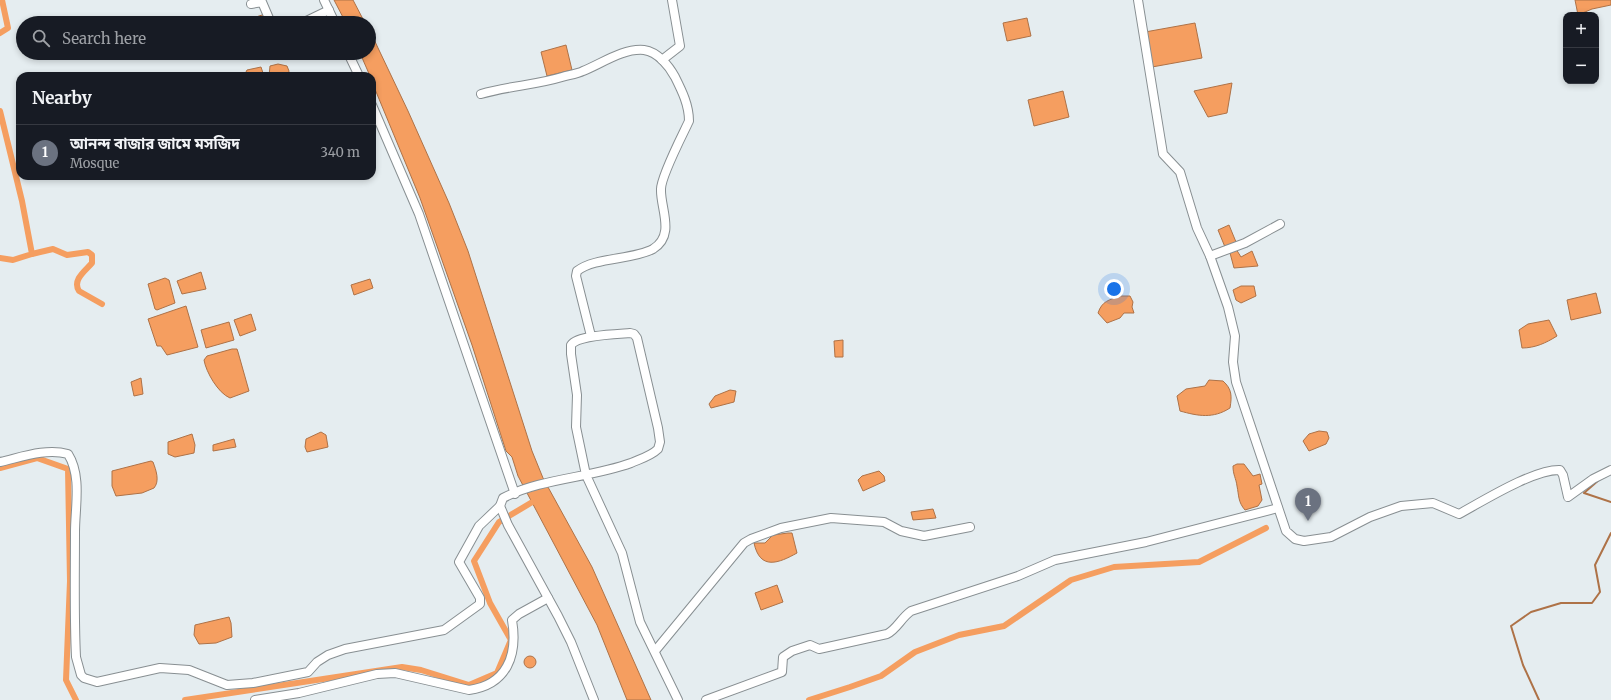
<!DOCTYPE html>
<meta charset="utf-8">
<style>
body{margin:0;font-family:Merriweather,"Noto Sans Bengali",serif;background:#242831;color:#f1f3f6}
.controls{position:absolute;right:12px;top:12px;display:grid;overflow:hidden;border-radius:8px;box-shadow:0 2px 6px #0003}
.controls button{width:36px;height:36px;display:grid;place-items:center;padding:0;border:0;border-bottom:1px solid #363941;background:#171b24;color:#f1f3f6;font:20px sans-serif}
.you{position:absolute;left:1114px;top:289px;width:14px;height:14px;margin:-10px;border:3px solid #fff;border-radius:50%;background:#1a73e8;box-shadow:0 0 0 6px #1a73e833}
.badge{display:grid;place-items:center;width:26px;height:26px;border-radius:50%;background:#b95d00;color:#fff;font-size:13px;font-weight:700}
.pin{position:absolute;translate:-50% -33px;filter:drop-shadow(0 1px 2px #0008)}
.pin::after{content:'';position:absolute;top:21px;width:14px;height:12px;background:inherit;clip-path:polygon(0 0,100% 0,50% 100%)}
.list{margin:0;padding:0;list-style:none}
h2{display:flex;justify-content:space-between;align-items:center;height:52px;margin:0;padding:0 16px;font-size:17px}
h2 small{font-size:13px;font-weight:400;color:#9ea1a6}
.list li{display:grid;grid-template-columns:26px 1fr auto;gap:12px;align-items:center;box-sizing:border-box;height:56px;padding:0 16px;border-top:1px solid #363941}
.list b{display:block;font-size:15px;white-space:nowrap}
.list p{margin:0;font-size:13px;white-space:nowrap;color:#9ea1a6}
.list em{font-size:13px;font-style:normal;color:#9ea1a6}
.icon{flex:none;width:22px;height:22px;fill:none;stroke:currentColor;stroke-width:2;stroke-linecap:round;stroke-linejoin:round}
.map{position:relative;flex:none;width:1611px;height:700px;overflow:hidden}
.search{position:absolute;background:#171b24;box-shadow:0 2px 6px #0003;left:16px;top:16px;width:360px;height:44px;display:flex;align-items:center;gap:10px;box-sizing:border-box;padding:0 14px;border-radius:22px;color:#9ea1a6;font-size:15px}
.panel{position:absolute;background:#171b24;box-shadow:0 2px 6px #0003;left:16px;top:72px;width:360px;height:108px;border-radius:12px}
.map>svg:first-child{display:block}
.water{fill:#f59e60;stroke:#ae7247}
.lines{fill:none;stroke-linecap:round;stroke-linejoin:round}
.stream{stroke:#ae7247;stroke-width:2}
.canal{stroke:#f59e60;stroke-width:6}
.minor-casing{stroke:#888f92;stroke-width:10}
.minor{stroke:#fff;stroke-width:8}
</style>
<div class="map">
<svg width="1611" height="700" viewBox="0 0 1611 700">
<rect width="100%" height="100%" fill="#e5edf0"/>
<g class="water">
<path d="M334 0H353L365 23H346Z"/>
<path d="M1575 0H1611V5L1592 9 1578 15Z"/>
<path d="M265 14 270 23H240L241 22Z"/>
<path d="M1027 18 1031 36 1007 41 1003 23Z"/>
<path d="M1195 23 1202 58 1152 67 1145 32Z"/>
<path d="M369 29 408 111 449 203 468 251 532 451 543 478 592 567 651 700H627L597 625 518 476 512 457 506 451 472 345 420 198 372 82V76H370L360 53H369Z"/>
<path d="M566 45 572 70 547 76 541 52Z"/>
<path d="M278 64 287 66 289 71 288 76H269L270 66Z"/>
<path d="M261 67 264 76H244L247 70Z"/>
<path d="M1232 83 1227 113 1208 117 1194 91Z"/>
<path d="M1063 91 1069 117 1034 126 1028 100Z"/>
<path d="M1229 225 1236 242 1225 247 1218 230Z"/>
<path d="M1236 249 1241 257 1252 251 1258 266 1234 268 1230 253Z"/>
<path d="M201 272 206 289 182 294 177 281Z"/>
<path d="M165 278 169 280 175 303 157 310 155 309 148 284Z"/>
<path d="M370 279 373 288 354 295 351 285Z"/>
<path d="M1241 286H1254L1256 296 1241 303 1236 300 1233 290Z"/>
<path d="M1596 293 1601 313 1571 320 1567 300Z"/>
<path d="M1120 296H1130L1133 302 1132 307 1134 313H1124L1120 318 1107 323 1098 313C1102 301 1109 300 1120 296Z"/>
<path d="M186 306 198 347 167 355 161 346H157L148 319Z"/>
<path d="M251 314 256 330 240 336 234 320Z"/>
<path d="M1549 320 1557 336C1546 343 1535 348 1522 348L1519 330 1528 324Z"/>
<path d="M229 322 234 340 206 348 201 330Z"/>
<path d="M843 340V357H835L834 341Z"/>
<path d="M232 349H237L238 352 249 391 230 398C218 393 206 372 204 360L207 356Z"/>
<path d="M141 378 143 394 134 396 131 382Z"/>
<path d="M1209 380 1223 381C1232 389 1232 396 1230 408 1213 419 1198 416 1180 411L1177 396 1186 389 1205 386Z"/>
<path d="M730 390 736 391 734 402 711 408 709 404 715 396Z"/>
<path d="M1319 431 1327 432 1329 438 1326 444 1309 451 1303 441 1309 434Z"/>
<path d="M321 432 326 435 328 447 307 452 305 447 306 439Z"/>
<path d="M192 434 195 445 194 453 175 457 168 454V442Z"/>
<path d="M234 439 236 447 213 451V445Z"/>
<path d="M151 461 153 462C156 470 160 481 154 488L142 493 116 496 112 486V471Z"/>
<path d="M1237 464H1244L1253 476 1260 474 1262 484 1259 485 1262 500 1258 506 1245 510C1238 502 1239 496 1237 486 1236 478 1233 475 1233 466Z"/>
<path d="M879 471 884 476 885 481 863 491 858 480 862 476Z"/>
<path d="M933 509 936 518 913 520 911 512Z"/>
<path d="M788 533H792L797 553C779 563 760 571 754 543H765L773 535Z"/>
<path d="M777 585 783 602 761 610 755 593Z"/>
<path d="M229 617 231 623 232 637 216 643 199 644 194 635 195 625Z"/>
<circle cx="530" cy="662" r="6"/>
</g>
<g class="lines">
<g class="stream">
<path d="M1600 479 1584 493 1611 502"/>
<path d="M1539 700 1523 665 1511 626 1531 612 1561 603H1592L1600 592 1595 565 1611 533"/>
</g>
<g class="canal">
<path d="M0 33 8 28 2 0"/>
<path d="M0 111 22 201 32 254 13 260 0 258"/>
<path d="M32 254 53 249 67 255 88 252 92 255V263C85 271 72 280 79 291L102 304"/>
<path d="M0 468 37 458 68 469 70 581 66 680 76 700"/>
<path d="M185 700 402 667 421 670 469 685 497 673 511 640 490 603 474 561 499 522 539 498"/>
<path d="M809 700 850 687 881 676 915 652 959 635 1004 626 1071 580 1114 567 1199 562 1266 528"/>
</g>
<g class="minor-casing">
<g id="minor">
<path d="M324 0 335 23"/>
<path d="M1138 0 1163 154 1180 172 1197 228 1210 256 1228 307 1235 336 1233 362 1236 382 1286 531 1295 539 1304 541 1331 537 1370 517 1401 506 1433 503 1459 514C1483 501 1534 469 1560 470L1563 475 1568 497 1593 479 1611 470"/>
<path d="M251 4 262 2 271 23"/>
<path d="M302 23 329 10"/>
<path d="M348 53 359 76"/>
<path d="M662 60 680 46 672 0"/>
<path d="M481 94C508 86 536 85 562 77 569 75 577 74 583 71 601 64 623 48 644 50 658 52 669 66 675 77 682 91 689 105 689 121 683 134 661 176 661 189 660 208 676 235 653 249 633 260 595 257 577 271L576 276 591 336"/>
<path d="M372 105 419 214 515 494"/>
<path d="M1210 256 1245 243 1280 224"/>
<path d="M0 462C22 457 46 448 68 454 82 476 75 507 75 532 75 574 74 615 76 657L81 675 84 678 97 682 160 668 189 670 227 685 253 683 308 672 317 662 328 655 345 649 444 630 480 604V598L459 562 479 526 500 506"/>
<path d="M655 651 744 543 751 539 781 528 831 518 884 522 901 531 924 536 970 527"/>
<path d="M255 700 299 693 377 674 395 673 469 690C507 685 518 655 512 620L519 614 548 598"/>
<path d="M594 700 571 642 558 616 508 525 500 506 503 498C542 478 590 478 631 463 640 459 651 456 658 449L660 442 658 428 637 338 634 334 630 333C617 334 578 335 571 345V354L577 395 576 427 586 475 622 553 640 622 678 700"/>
<path d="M706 700 782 672 783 657 792 651 810 645 819 649 887 634C897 629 901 618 911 611L1018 576 1055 560 1146 542 1278 508"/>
</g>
</g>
<use href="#minor" class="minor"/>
</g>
</svg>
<div class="controls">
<button>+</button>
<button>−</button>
</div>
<div class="you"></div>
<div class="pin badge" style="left:1308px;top:521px;background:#6b7280">1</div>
<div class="search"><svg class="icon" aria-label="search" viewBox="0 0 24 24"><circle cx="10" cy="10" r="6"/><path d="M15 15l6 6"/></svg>Search here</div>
<section class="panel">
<h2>Nearby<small></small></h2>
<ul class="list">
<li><span class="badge" style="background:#6b7280">1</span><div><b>আনন্দ বাজার জামে মসজিদ</b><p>Mosque</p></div><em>340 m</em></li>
</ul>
</section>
</div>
